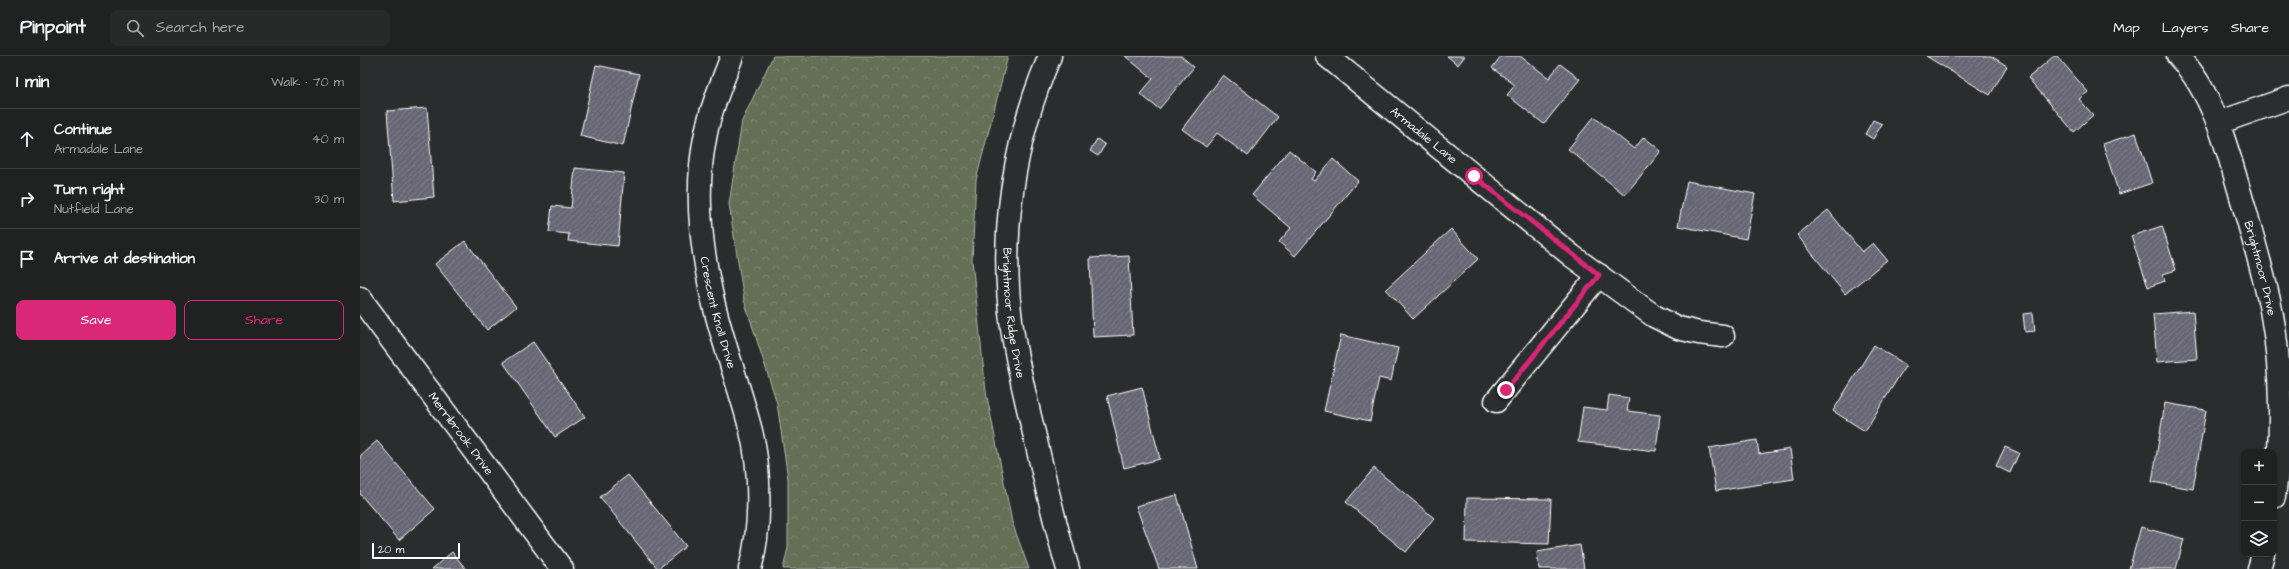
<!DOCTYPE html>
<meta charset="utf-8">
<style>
body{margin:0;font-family:"Architects Daughter",sans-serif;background:#282a2a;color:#f1f3f6}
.controls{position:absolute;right:12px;bottom:12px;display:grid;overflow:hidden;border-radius:8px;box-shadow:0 1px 3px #0004}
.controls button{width:36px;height:36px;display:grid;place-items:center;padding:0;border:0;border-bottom:1px solid #3d3f40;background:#202222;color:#f1f3f6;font:20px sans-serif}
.scale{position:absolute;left:12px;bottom:10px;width:88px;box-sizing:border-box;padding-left:4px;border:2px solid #fff;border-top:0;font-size:11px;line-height:14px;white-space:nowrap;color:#fff;-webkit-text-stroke:3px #2a2d2e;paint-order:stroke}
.stop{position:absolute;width:12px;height:12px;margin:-9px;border:3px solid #db2777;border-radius:50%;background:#fff}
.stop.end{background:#db2777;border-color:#fff;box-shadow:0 1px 4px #0008}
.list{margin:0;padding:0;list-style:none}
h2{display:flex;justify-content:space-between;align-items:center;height:52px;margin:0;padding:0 16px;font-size:17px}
h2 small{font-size:13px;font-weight:400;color:#a2a4a5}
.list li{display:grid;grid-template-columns:26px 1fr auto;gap:12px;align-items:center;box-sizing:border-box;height:60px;padding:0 16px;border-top:1px solid #3d3f40}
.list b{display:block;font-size:15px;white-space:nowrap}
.list p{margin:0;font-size:13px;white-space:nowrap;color:#a2a4a5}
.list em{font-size:13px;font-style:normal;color:#a2a4a5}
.actions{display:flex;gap:8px;padding:12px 16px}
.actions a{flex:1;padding:9px 0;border:1px solid #db2777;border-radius:8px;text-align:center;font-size:14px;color:#db2777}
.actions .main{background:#db2777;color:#fff}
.icon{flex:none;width:22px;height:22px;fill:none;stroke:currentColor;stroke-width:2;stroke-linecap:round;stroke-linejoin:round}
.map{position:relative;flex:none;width:1929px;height:513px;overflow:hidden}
header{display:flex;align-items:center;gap:24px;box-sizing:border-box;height:56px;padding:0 20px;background:#202222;border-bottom:1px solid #3d3f40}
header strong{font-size:19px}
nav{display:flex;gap:22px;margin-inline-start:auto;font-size:14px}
.search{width:280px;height:36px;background:#282a2a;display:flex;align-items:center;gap:10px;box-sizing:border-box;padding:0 14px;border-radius:8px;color:#a2a4a5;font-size:15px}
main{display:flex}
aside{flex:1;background:#202222}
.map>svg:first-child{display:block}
.forest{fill:url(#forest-crowns);stroke:#b1b7aa}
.building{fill:url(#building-hatch);stroke:#fff}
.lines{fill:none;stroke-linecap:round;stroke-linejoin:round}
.street-casing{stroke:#fff;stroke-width:25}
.street{stroke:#2a2d2e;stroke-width:22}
.route{stroke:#db2777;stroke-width:5}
.labels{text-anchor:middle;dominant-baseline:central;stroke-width:3;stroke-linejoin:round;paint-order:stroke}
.street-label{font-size:12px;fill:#fff;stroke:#2a2d2e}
</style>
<header>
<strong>Pinpoint</strong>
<div class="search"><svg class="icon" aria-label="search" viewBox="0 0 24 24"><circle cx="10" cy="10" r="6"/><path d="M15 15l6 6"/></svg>Search here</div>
<nav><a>Map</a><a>Layers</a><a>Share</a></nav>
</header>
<main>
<aside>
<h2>1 min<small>Walk · 70 m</small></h2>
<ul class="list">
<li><svg class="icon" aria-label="ahead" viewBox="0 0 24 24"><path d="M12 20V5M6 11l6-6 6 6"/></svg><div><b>Continue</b><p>Armadale Lane</p></div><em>40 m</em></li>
<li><svg class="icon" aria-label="right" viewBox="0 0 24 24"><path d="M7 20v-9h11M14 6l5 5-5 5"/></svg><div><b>Turn right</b><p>Nutfield Lane</p></div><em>30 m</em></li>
<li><svg class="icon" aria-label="arrive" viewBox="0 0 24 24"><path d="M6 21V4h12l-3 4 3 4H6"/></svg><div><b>Arrive at destination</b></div></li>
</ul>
<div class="actions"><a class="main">Save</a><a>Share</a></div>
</aside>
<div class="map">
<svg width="1929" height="513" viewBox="0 0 1929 513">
<defs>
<pattern id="forest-crowns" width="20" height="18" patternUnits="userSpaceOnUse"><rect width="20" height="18" fill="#636f56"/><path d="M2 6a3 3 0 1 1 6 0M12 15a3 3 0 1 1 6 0" fill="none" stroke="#7a856f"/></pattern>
<pattern id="building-hatch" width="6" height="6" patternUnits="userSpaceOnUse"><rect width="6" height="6" fill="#676675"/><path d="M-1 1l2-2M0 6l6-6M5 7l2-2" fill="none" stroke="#7e7d8a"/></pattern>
</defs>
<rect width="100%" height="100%" fill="#2a2d2e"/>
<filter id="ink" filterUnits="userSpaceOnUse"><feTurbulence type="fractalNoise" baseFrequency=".025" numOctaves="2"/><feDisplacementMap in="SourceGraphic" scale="8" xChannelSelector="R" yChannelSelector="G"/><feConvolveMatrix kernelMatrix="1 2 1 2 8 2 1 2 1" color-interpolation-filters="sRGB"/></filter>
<g filter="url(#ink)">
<path class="forest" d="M413 0H648L616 124 612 204 626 336 652 466 669 513H423L428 492V423L417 347 384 244 369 148 382 65Z"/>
<g class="building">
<path d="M765 0H821L834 11 799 53 780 38 793 23Z"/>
<path d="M1087 0H1105L1098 9Z"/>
<path d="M1141 0H1160L1189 22 1200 8 1220 23 1184 68 1147 39 1155 29 1132 12Z"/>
<path d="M1566 0H1631L1647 10 1630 39Z"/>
<path d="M1694 0H1697L1728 36 1719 43 1733 59 1714 76 1668 22Z"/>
<path d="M236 9 279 18 263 90 220 80Z"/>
<path d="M863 19 918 61 888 100 857 77 846 91 822 73Z"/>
<path d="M67 52 74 141 34 145 27 55Z"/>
<path d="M1234 61 1274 93 1284 81 1301 95 1265 139 1208 93Z"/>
<path d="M1513 64 1522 68 1513 83 1505 78Z"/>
<path d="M1776 77 1792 127 1759 138 1743 88Z"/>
<path d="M737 83 745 89 738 100 730 95Z"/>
<path d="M929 94 956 116 951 123 954 125 973 103 998 125 935 200 919 186 931 172 892 139Z"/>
<path d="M215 112 264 117 258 190 208 185 209 178 189 176 192 150 211 152Z"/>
<path d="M1327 125 1395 138 1386 183 1318 170Z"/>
<path d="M1468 154 1502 196 1513 187 1527 204 1485 238 1437 179Z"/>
<path d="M1802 170 1816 214 1803 218 1805 225 1788 231 1771 180Z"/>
<path d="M1091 173 1118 203 1053 263 1026 233Z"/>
<path d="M105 185 156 251 127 274 75 208Z"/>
<path d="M769 200 773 279 733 281 730 202Z"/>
<path d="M1833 255 1837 303 1797 306 1793 258Z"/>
<path d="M1673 257 1675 275 1665 276 1663 258Z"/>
<path d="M981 279 1038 292 1031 325 1019 322 1010 365 964 355Z"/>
<path d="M173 286 225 361 195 381 143 306Z"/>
<path d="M1514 289 1546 309 1505 375 1473 355Z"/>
<path d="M782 331 800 403 764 412 747 340Z"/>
<path d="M1249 339 1269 342 1267 355 1300 359 1296 395 1218 386 1223 351 1247 354Z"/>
<path d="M1805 347 1846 354 1833 433 1792 426Z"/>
<path d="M1397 384 1399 398 1430 393 1434 423 1356 435 1349 392Z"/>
<path d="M17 385 75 453 39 484 0 438V400Z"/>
<path d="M1645 391 1659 397 1650 417 1636 410Z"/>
<path d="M1014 412 1074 462 1046 496 986 446Z"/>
<path d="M268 419 326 490 298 513 240 441Z"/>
<path d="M817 439 838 513H799L776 450Z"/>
<path d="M1107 442 1191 443 1189 488 1106 486Z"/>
<path d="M1781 471 1824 483 1816 513H1769Z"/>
<path d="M1220 489 1224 513H1179L1177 496Z"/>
<path d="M92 496 106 513H72Z"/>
</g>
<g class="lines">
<g class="street-casing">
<g id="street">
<path id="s1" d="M372 0C363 25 351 50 346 77 335 128 340 185 351 236 361 283 379 328 391 375 401 414 401 474 390 513"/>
<path id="s2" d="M690 0C653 85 639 180 652 272 657 308 666 345 675 381 685 425 695 469 708 513"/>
<path id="s3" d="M967 0 1212 200 1294 260 1318 272 1339 277 1363 280"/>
<path id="s4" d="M1818 0C1852 35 1867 91 1880 137 1891 175 1903 214 1911 254 1922 311 1923 383 1914 441"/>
<path d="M1858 67 1929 42"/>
<path id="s5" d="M0 242 202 513"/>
<path d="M1136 345 1239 219"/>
<path d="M1899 513 1903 498"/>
</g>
</g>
<use href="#street" class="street"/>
</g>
</g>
<g class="lines" filter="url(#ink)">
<path class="route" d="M1114 120 1239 219 1146 334"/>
</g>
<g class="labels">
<g class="street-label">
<text stroke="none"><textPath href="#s3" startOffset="125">Armadale Lane</textPath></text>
<text stroke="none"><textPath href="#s4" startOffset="230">Brightmoor Drive</textPath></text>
<text stroke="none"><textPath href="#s1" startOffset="263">Crescent Knoll Drive</textPath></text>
<text stroke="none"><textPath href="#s2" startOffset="263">Brightmoor Ridge Drive</textPath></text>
<text stroke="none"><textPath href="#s5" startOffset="169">Merribrook Drive</textPath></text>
</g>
</g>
</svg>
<div class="controls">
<button>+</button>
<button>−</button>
<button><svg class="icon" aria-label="layers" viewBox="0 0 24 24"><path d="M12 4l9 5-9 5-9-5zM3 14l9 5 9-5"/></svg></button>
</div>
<div class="scale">20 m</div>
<div class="stop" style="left:1114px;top:120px"></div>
<div class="stop end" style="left:1146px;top:334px"></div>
</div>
</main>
